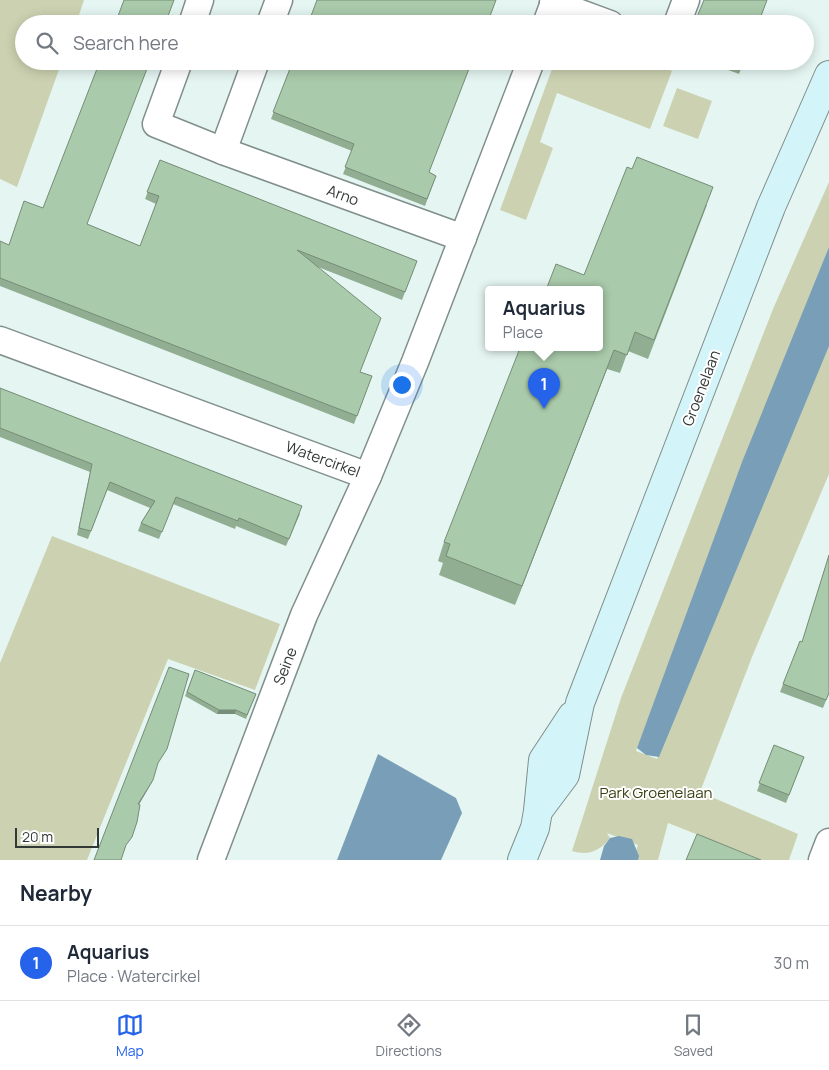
<!DOCTYPE html>
<meta charset="utf-8">
<style>
body{margin:0;font-family:Manrope,sans-serif;background:#f2f2f3;color:#1f2937}
.scale{position:absolute;left:15px;bottom:12px;width:84px;box-sizing:border-box;padding-left:5px;border:2px solid #323836;border-top:0;font-size:14px;line-height:18px;white-space:nowrap;color:#323836;-webkit-text-stroke:4px #fff;paint-order:stroke}
.you{position:absolute;left:401px;top:384px;width:18px;height:18px;margin:-12px;border:4px solid #fff;border-radius:50%;background:#1a73e8;box-shadow:0 0 0 8px #1a73e833}
.badge{display:grid;place-items:center;width:32px;height:32px;border-radius:50%;background:#2563eb;color:#fff;font-size:16px;font-weight:700}
.pin{position:absolute;translate:-50% -41px;filter:drop-shadow(0 1px 2px #0008)}
.pin::after{content:'';position:absolute;top:26px;width:18px;height:15px;background:inherit;clip-path:polygon(0 0,100% 0,50% 100%)}
.popup{position:absolute;left:485px;top:286px;width:118px;height:65px;box-sizing:border-box;display:grid;place-content:center;border-radius:5px;background:#fff;filter:drop-shadow(0 1px 4px #0005);font-size:16px;white-space:nowrap;color:#747a83}
.popup b{font-size:19px;color:#1f2937}
.popup::after{content:'';position:absolute;left:50%;top:100%;margin-left:-10px;border:10px solid transparent;border-top-color:#fff}
.list{margin:0;padding:0;list-style:none}
h2{display:flex;justify-content:space-between;align-items:center;height:65px;margin:0;padding:0 20px;font-size:21px}
h2 small{font-size:16px;font-weight:400;color:#747a83}
.list li{display:grid;grid-template-columns:32px 1fr auto;gap:15px;align-items:center;box-sizing:border-box;height:75px;padding:0 20px;border-top:1px solid #e0e1e3}
.list b{display:block;font-size:19px;white-space:nowrap}
.list p{margin:0;font-size:16px;white-space:nowrap;color:#747a83}
.list em{font-size:16px;font-style:normal;color:#747a83}
.icon{flex:none;width:28px;height:28px;fill:none;stroke:currentColor;stroke-width:2;stroke-linecap:round;stroke-linejoin:round}
.map{position:relative;flex:none;width:829px;height:860px;overflow:hidden}
.search{position:absolute;background:#fff;box-shadow:0 2px 12px #0003;left:15px;right:15px;top:15px;height:55px;display:flex;align-items:center;gap:12px;box-sizing:border-box;padding:0 18px;border-radius:28px;color:#747a83;font-size:19px}
.sheet{height:140px;background:#fff}
nav{display:flex;justify-content:space-around;align-items:center;box-sizing:border-box;height:70px;border-top:1px solid #e0e1e3;background:#fff;font-size:14px;color:#747a83}
nav a{display:grid;justify-items:center;gap:2px}
nav .on{color:#2563eb}
.map>svg:first-child{display:block}
.green{fill:#ccd2b1}
.water{fill:#799eb8}
.lines{fill:none;stroke-linecap:round;stroke-linejoin:round}
.street-casing{stroke:#808f8b;stroke-width:29}
.secondary-casing{stroke:#808f8b;stroke-width:30}
.street{stroke:#fff;stroke-width:26}
.secondary{stroke:#d3f5fa;stroke-width:28}
.wall{fill:#91ae93}
.shaded-wall{fill:#768d78}
.building{fill:#a9caab;stroke:#768d78}
.labels{text-anchor:middle;dominant-baseline:central;stroke-width:4;stroke-linejoin:round;paint-order:stroke}
.street-label{font-size:15px;fill:#323836;stroke:#fff}
.park-label{font-size:15px;fill:#393f0f;stroke:#fff}
</style>
<div class="map">
<svg width="829" height="860" viewBox="0 0 829 860">
<rect width="100%" height="100%" fill="#e5f6f2"/>
<g class="green">
<path d="M0 0H84L76 24H24V61H62L17 187 0 179Z"/>
<path d="M555 61H647L672 71 650 129 557 93 540 142 553 148 526 220 500 210Z"/>
<path d="M677 88 712 101 698 139 663 126Z"/>
<path d="M829 182V247L636 751 657 759 730 574 829 343V474L752 657 700 792 798 834 789 860H762L668 823 658 860H633L638 845 607 833 610 838C600 851 588 856 572 851L621 698 773 309Z"/>
<path d="M52 536 280 624 255 690 168 659 87 860H0V663Z"/>
</g>
<g class="water">
<path d="M829 247V346L659 757 646 755 637 748 742 462Z"/>
<path d="M378 754 456 798 462 813 441 860H337Z"/>
<path d="M619 836 632 839 639 856 638 860H600L604 846 610 838Z"/>
</g>
<g class="lines">
<g class="street-casing">
<g id="street">
<path d="M553 3 610 24"/>
<path d="M192 24 200 0"/>
<path d="M270 24 279 0"/>
<path d="M546 24 555 0"/>
<path d="M677 24 686 0"/>
<path d="M179 61 156 124 223 151 463 238"/>
<path d="M223 151 256 61"/>
<path d="M0 340 368 476 415 362 531 61"/>
<path d="M211 860 304 615 368 476"/>
<path d="M822 860 829 842"/>
</g>
</g>
<g class="secondary-casing">
<g id="secondary">
<path d="M538 811 565 775 580 703 771 207 829 75"/>
<path d="M522 860 535 828 538 811 543 760 572 716"/>
</g>
</g>
<use href="#street" class="street"/>
<use href="#secondary" class="secondary"/>
</g>
<g class="wall">
<path d="M293 61 429 172 436 176 425 206 343 174 352 151 271 119Z"/>
<path d="M704 61H744L739 74Z"/>
<path d="M160 160 417 261 402 300 318 267 360 372 372 376 354 424 0 286V241L8 245 43 208 87 224 140 246 156 204 145 199Z"/>
<path d="M632 169 707 205 648 359 628 351 620 373 607 369 515 605 439 575 443 563 438 561 444 542 584 275Z"/>
<path d="M0 388 300 514 286 546 236 526 235 529 173 504 159 539 138 531 141 523 150 508 107 490 88 539 77 535 90 472 0 437Z"/>
<path d="M829 555V693L823 708 780 692 800 641 802 642Z"/>
<path d="M195 670 256 694 246 719 235 714H217L185 696Z"/>
<path d="M774 745 804 757 786 803 757 791Z"/>
</g>
<g class="shaded-wall">
<path d="M614 350 607 369 515 605 522 586Z"/>
<path d="M219 710H236L235 714H217Z"/>
<path d="M153 780 151 784 137 808 138 804Z"/>
</g>
<g class="building">
<path d="M124 0H174L165 24H115Z"/>
<path d="M317 0H496L487 24H308Z"/>
<path d="M704 0H767L758 24H694Z"/>
<path d="M100 61H150L87 224 140 246 159 196 147 192 160 160 417 261 405 292 297 250 381 318 360 372 372 376 357 416 0 278V241L9 245 24 201 43 208Z"/>
<path d="M293 61H472L429 172 436 176 427 199 345 167 354 144 273 112Z"/>
<path d="M637 157 713 187 654 340 635 332 627 355 614 350 522 586 446 556 450 544 444 542 520 348H599V290H546L556 264 584 275 627 167 632 169Z"/>
<path d="M0 388 302 506 289 539 239 518 238 521 176 497 162 532 141 523 155 501 110 482 91 531 79 528 92 464 0 428Z"/>
<path d="M829 555V693L826 700 783 684 800 641 802 642Z"/>
<path d="M169 667 189 674 167 749 158 763 153 780 138 804 140 805 137 822 132 837 126 845 121 860H94Z"/>
<path d="M195 670 256 694 247 715 236 710H219L187 692Z"/>
<path d="M774 745 804 757 789 795 759 783Z"/>
<path d="M697 834 761 860H686Z"/>
</g>
<g class="labels">
<g class="street-label">
<text transform="translate(343 195) rotate(20)">Arno</text>
<text transform="translate(701 388) rotate(-69)">Groenelaan</text>
<text transform="translate(323 459) rotate(20)">Watercirkel</text>
<text transform="translate(285 666) rotate(-69)">Seine</text>
</g>
<g class="park-label">
<text x="656" y="792">Park Groenelaan</text>
</g>
</g>
</svg>
<div class="scale">20 m</div>
<div class="you"></div>
<div class="pin badge" style="left:544px;top:409px">1</div>
<div class="popup"><b>Aquarius</b>Place</div>
<div class="search"><svg class="icon" aria-label="search" viewBox="0 0 24 24"><circle cx="10" cy="10" r="6"/><path d="M15 15l6 6"/></svg>Search here</div>
</div>
<section class="sheet">
<h2>Nearby<small></small></h2>
<ul class="list">
<li><span class="badge">1</span><div><b>Aquarius</b><p>Place · Watercirkel</p></div><em>30 m</em></li>
</ul>
</section>
<nav>
<a class="on"><svg class="icon" aria-label="map" viewBox="0 0 24 24"><path d="M3 6l6-2 6 2 6-2v14l-6 2-6-2-6 2zM9 4v14M15 6v14"/></svg>Map</a>
<a><svg class="icon" aria-label="directions" viewBox="0 0 24 24"><path d="M12 3l9 9-9 9-9-9zM9 14v-3h6M13 9l2 2-2 2"/></svg>Directions</a>
<a><svg class="icon" aria-label="saved" viewBox="0 0 24 24"><path d="M7 4h10v16l-5-4-5 4z"/></svg>Saved</a>
</nav>
